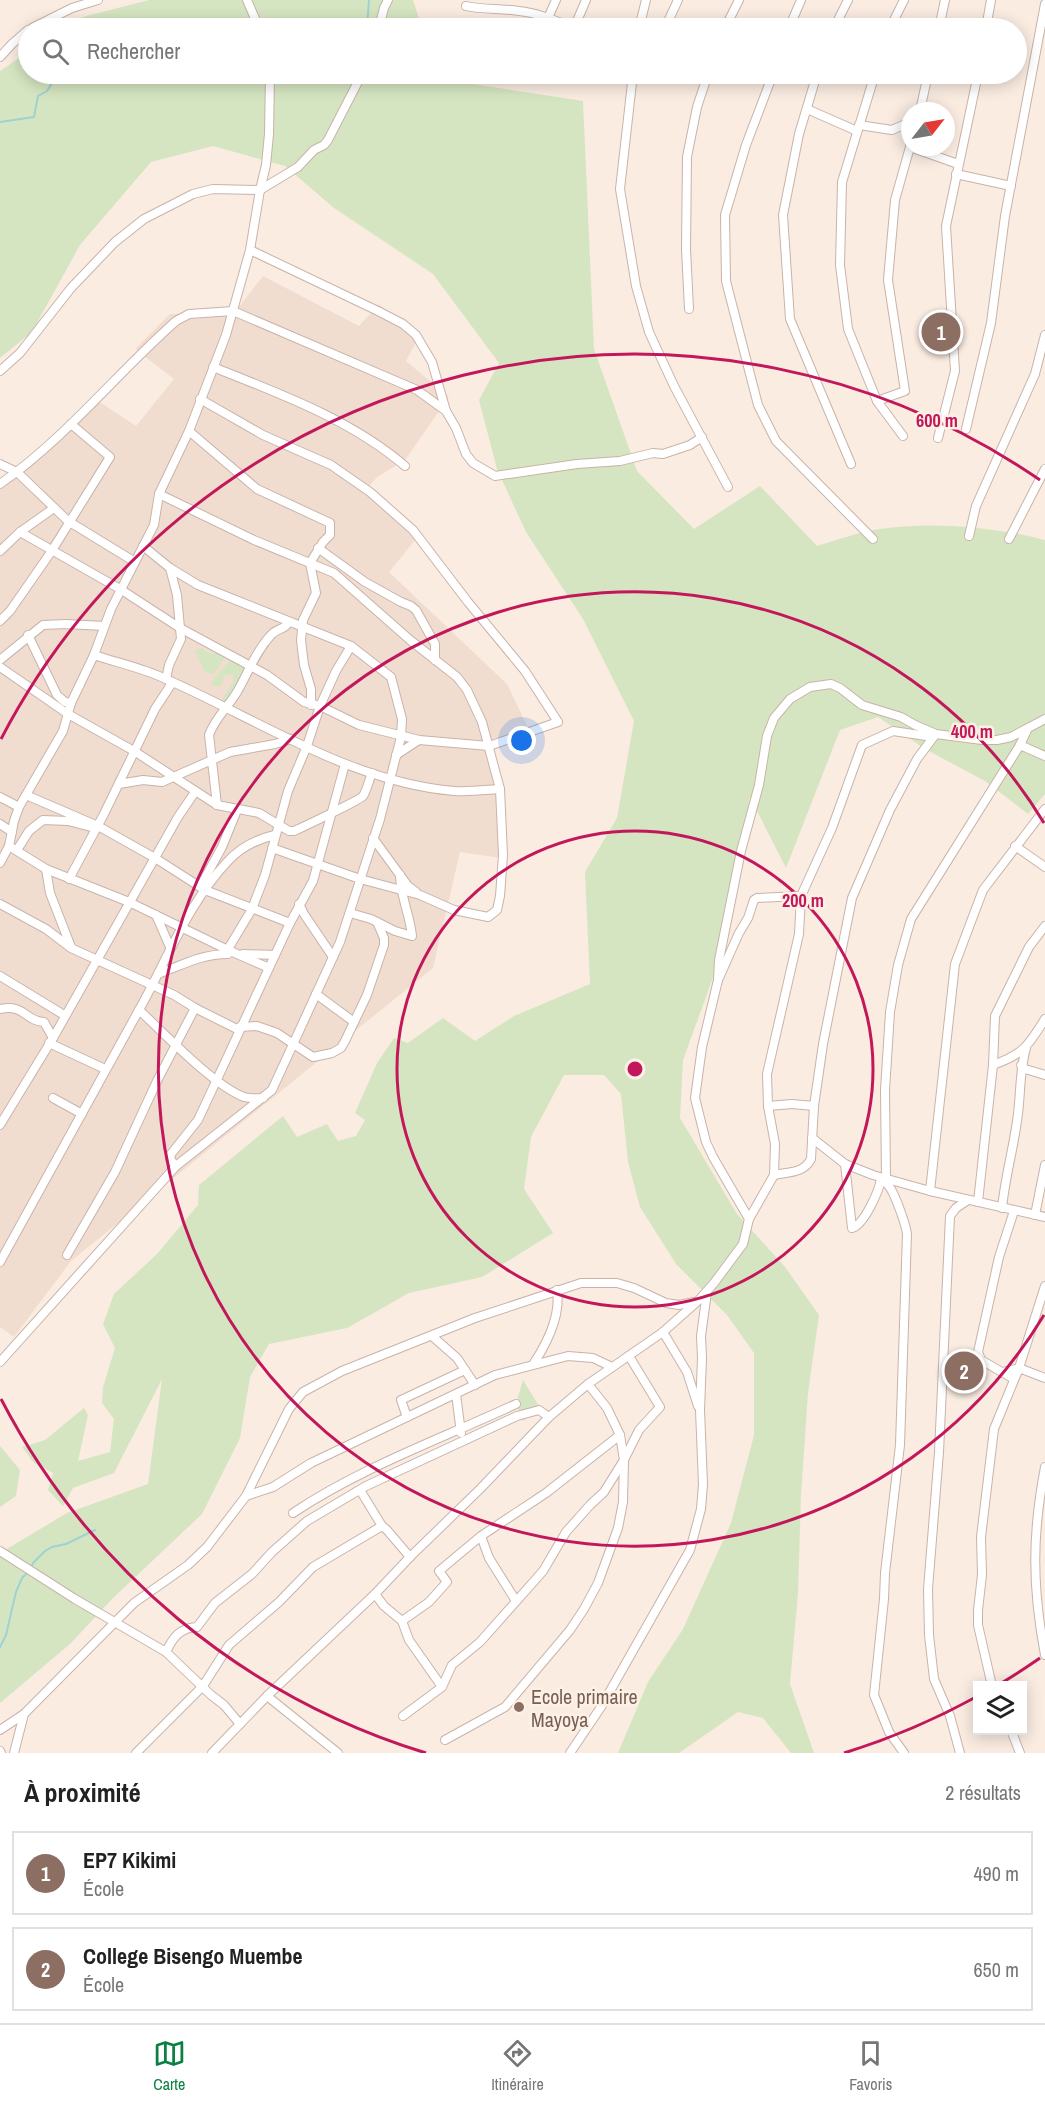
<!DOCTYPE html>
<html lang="fr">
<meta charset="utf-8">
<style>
body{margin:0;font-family:"Archivo Narrow",sans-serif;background:#f6f6f6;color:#222}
.controls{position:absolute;right:18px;bottom:18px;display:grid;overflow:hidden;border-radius:0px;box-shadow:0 3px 15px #0003}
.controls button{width:54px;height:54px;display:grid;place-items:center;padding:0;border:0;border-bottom:2px solid #e0e0e0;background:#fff;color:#222;font:30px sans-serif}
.compass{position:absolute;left:901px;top:102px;width:54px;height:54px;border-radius:50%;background:#fff;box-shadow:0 3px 15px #0003;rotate:59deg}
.you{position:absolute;left:522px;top:741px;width:21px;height:21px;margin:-15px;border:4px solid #fff;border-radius:50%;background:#1a73e8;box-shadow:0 0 0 9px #1a73e833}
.badge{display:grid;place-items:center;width:39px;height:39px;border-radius:50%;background:#0b8043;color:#fff;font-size:20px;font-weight:700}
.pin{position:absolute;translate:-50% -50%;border:3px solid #fff;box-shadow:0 2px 6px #0006}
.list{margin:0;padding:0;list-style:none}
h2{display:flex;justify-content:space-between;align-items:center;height:78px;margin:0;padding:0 24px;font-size:26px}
h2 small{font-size:20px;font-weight:400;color:#767676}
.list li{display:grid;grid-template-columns:39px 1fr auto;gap:18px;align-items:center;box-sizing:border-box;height:84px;margin:0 12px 12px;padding:0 12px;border:2px solid #e0e0e0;border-radius:0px}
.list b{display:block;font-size:22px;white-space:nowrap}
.list p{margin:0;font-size:20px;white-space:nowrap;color:#767676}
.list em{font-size:20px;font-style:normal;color:#767676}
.icon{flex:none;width:33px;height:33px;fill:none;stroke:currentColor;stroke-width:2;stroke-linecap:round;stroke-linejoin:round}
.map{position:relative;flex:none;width:1045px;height:1753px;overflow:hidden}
.search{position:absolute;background:#fff;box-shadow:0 3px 15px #0003;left:18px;right:18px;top:18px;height:66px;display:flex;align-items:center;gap:15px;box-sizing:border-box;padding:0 21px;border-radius:33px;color:#767676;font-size:22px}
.sheet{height:270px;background:#fff}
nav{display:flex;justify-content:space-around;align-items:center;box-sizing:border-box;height:84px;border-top:2px solid #e0e0e0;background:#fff;font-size:16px;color:#767676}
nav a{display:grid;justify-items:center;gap:3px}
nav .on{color:#0b8043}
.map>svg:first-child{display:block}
.residential{fill:#f1ddd0}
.green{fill:#d5e5c1}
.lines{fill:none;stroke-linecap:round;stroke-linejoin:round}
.stream{stroke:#9fd2d2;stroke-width:2}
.minor-casing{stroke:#c9b3a9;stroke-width:10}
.minor{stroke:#fff;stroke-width:8}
.ring{fill:none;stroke:#c2185b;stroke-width:3}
.education-dot{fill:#8d6e63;stroke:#fdf1e6;stroke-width:2}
.labels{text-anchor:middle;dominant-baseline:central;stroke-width:5;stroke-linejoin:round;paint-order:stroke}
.education-label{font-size:20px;fill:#785e54;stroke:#fdf1e6;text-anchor:start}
.centre{fill:#c2185b;stroke:#fdf1e6;stroke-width:3}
.ring-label{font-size:18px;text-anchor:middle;font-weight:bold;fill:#c2185b;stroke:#fdf1e6;stroke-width:5;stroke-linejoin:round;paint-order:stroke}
</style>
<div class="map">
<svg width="1045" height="1753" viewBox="0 0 1045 1753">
<rect width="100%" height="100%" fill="#faece1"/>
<path class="residential" d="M263 276 359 326 379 304 417 340 406 361 449 397 405 460 377 477 364 492 416 539 389 572 507 684 529 730 484 741 496 794 501 858 460 852 433 968 71 1261 14 1337 0 1327V489L23 473 98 401 136 426 174 379 135 349 170 314 235 312Z"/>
<g class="green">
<path d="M149 0H413L422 28H65L83 17Z"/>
<path d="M28 52V74H438L440 79 583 101 594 349 637 471 694 529 760 486 817 546C837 540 859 532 880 529 931 521 995 527 1045 540V794L1028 814 985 781 925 749 878 717 840 730 786 868 750 797 715 972 683 1060 680 1118 737 1214 785 1267 819 1315 808 1393 801 1495 798 1593 790 1684 814 1753H791L763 1718 738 1712 679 1753H618L648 1682 683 1629 731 1523 754 1435V1353L727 1315 676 1264 640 1207 628 1162 621 1094 604 1075H564L531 1137 524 1189 553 1233 482 1277 409 1293 347 1328 269 1344 250 1377 240 1438 202 1514 113 1598 70 1644 0 1703V1553L67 1513 148 1484 162 1379 114 1473 73 1488 63 1506 48 1490 53 1473 34 1463 22 1447 45 1440 84 1408 88 1415 78 1461 110 1452 114 1419 102 1403 103 1387 115 1348 103 1324 114 1294 158 1253 198 1205 199 1185 283 1116 297 1137 327 1124 338 1141 356 1136 365 1120 355 1113 377 1063 394 1038 408 1043 443 1018 475 1041 514 1016 590 984 585 872 617 818 634 721 583 619 526 532 497 469 479 400 499 363 433 274 334 208 285 166 213 146 151 162 80 245 32 332 0 358V71Z"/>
<path d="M203 648 205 651 213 654 218 651 224 655V659L214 674 205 672 195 652 196 649Z"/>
<path d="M232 658 248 668 226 704 222 700 233 682V675H225L220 687 212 685 211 682Z"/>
<path d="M523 1380 539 1406 523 1421 516 1404Z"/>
<path d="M0 1446 20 1470 16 1496 0 1507Z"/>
</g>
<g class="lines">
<g class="stream">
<path d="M367 28 369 0"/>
<path d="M0 122 34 117 38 96 47 91 58 74"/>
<path d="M0 1647 6 1635 16 1592 22 1578 30 1570 33 1563 45 1551 52 1547 66 1544 95 1530"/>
</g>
<g class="minor-casing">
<g id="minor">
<path d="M247 0 259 28"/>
<path d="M466 6C483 10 501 8 519 11 538 13 556 21 574 28"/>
<path d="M548 18 556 0"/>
<path d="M32 28 72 8 98 0"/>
<path d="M379 28 384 8 388 0"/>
<path d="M574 28 586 0"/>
<path d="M639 28 646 0"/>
<path d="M665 28 678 0"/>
<path d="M725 28 739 0"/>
<path d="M789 28 801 0"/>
<path d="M834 28 848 0"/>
<path d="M890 28 904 0"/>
<path d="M939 28 945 0"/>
<path d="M986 28 991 0"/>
<path d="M0 57 12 44 28 30"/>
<path d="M633 74 620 189 636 286 649 332 674 386 728 487"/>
<path d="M773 74 746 145 725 215 726 281 758 405 776 441 873 539"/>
<path d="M817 74 799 134 783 215 790 319 851 464"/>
<path d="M875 74 842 182 840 265 848 329 877 401 903 436"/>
<path d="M807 109 857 131"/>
<path d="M920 111 928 74"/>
<path d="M859 125 892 130 910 122"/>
<path d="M910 147 958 164"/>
<path d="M956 174 1011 186"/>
<path d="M250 250 378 311 403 324 416 335 432 362 446 411"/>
<path d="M689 309 686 249 687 157 697 107 708 74"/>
<path d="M213 367C280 394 350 419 405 466"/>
<path d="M0 371 20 353 71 288 115 242 144 219 193 194 213 189 260 190 298 167 314 150 324 145 328 140 362 74"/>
<path d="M877 401 905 391 888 280 895 200 910 147"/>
<path d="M966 429 991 323 1005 216 1045 4"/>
<path d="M189 431 257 489 330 523V535L323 542 310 563 316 593 303 620 301 640 304 665 311 689V705"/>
<path d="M938 438 955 371 946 226 978 74"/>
<path d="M0 464 17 472 68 521 135 562"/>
<path d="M0 484C66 438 116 374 176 321L189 314 233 311 417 390 446 411 456 428 466 454 473 463 495 476 577 464 620 461 653 453 663 454 690 445 702 437"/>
<path d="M159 494 254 540 334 573 410 640 457 677 467 690 482 722 500 789 503 855 500 896 497 910 488 917 454 910 420 895 360 879 272 848"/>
<path d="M20 532 120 589 180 628 267 675 304 702 320 706 359 725 419 740 489 746 558 722 525 671 468 602 413 530 370 492 331 465 263 435 200 399"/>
<path d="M969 536 976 506 1035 374 1045 335"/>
<path d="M1009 539 1045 469"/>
<path d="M318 548 365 582 401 602 411 606 416 610 435 644V660"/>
<path d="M0 551 20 532 54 508"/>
<path d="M0 621 10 611 51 552 110 457 71 424"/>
<path d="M28 635 57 695 65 702 71 703"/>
<path d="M94 655C115 662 138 667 159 676 255 717 348 782 454 791 469 792 485 790 500 789"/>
<path d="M0 660 43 625 66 624 104 626"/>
<path d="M0 667 68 714 134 751 217 805 259 813 289 831H294C303 827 360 800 363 796 367 790 369 780 372 773"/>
<path d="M166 679 169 665 181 639 177 595 170 568"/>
<path d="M1020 745 1045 756"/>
<path d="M396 755 419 740"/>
<path d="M119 784 143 780 162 782 230 752 275 744 291 739"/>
<path d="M26 795 98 826 155 858 205 890 290 923"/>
<path d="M0 797 19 807"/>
<path d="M217 805 209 735C215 718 228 707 237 692 248 673 256 651 271 635 277 628 285 630 289 622"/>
<path d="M0 824 12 832"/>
<path d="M373 838 408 886 416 892"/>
<path d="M9 846 46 869 129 902 228 950 269 968"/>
<path d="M1015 846 1045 867"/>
<path d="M17 850 29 831 43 820 68 821 91 827"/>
<path d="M0 863 9 846 14 821 19 807 63 731 71 703 94 655 111 609 154 525 159 494 189 431 226 335 250 250 260 190 266 165 269 134 270 74"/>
<path d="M46 869 50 893 71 947"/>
<path d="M69 879 104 814 155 709 172 683"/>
<path d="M200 887 222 847 237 810"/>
<path d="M0 904 46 929 71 948 174 995 195 1008 239 1030"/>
<path d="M299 904 304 914 333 957"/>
<path d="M350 913 371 919 395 931 412 936C410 915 400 895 400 875"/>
<path d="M156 915 170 947"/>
<path d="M225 954 252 909 265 875 288 791 307 746 320 706 336 671 351 646"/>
<path d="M243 954 275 955"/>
<path d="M158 974C182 965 202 954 228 954"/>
<path d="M0 976 64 1015"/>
<path d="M718 980 719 960 741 851 759 785 767 736 774 718 790 699 810 687 831 684 840 688 862 705 901 717 915 725 936 734 982 740H997L1011 737 1045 719"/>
<path d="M316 994 354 1022"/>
<path d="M0 1009C25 1004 25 1021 44 1022L53 1038"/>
<path d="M139 1010C165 1034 213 1085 244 1097 251 1099 257 1098 263 1098"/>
<path d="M240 1027 257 1026 277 1033 313 1057 332 1053 341 1048 345 1041 367 995 384 945V938L377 922"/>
<path d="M49 1043 105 1069"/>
<path d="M993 1065C1024 1054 1028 1046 1045 1019"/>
<path d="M1021 1065 1025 1069 1045 1075"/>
<path d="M53 1098 82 1114"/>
<path d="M768 1106 792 1104 814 1106"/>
<path d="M0 1125 53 1038 178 817 195 792"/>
<path d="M812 1138 845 1164 873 1175 930 1191 1045 1217"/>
<path d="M845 1164 852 1228C864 1225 879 1191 881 1179"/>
<path d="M176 1166 170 1159 171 1154 198 1120 290 923 313 881 345 764"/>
<path d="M774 1175C789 1172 804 1173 811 1159L814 1106 823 1044 852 898 890 810 917 759 935 735"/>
<path d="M886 1178 885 1090 890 1012 898 965 911 919 1020 745 1027 730"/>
<path d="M881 1181C885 1182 887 1183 889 1186 895 1194 906 1225 907 1234L900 1445 885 1573 884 1599 874 1695 889 1732 904 1753"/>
<path d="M930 1191 955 964 983 890 1045 809"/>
<path d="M978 1202 993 1065 995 1016 1029 947 1045 926"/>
<path d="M1002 1208C1005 1178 1013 1150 1017 1121 1021 1097 1019 1072 1026 1048"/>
<path d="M1035 1215 1045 1165"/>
<path d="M749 1219 713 1157 706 1142 695 1098 702 1047 718 980 739 933 748 918 754 900 757 898 801 896"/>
<path d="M67 1255 115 1172 157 1081 195 1008"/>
<path d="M0 1262C46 1178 93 1094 139 1010 167 960 188 903 228 861 241 847 257 839 275 835"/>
<path d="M663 1332 687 1372 698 1406"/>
<path d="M432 1336 457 1358 475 1385"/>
<path d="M0 1362 176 1166 272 1090 340 942 380 819 401 737 402 719 391 677 351 646 198 585 170 568 143 546"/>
<path d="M534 1363C547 1343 561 1315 557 1290"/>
<path d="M1003 1372 1019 1368 1045 1378"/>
<path d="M1014 1379 981 1360 978 1352 999 1257 1014 1211"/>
<path d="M456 1394 461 1433"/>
<path d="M407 1417 401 1400 465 1370"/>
<path d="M1045 1467C1032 1535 1032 1586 1045 1655"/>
<path d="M360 1490 382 1526 387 1530 410 1557"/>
<path d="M246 1496 273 1487 311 1463 495 1375 568 1356 593 1358 612 1367"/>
<path d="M293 1513C362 1467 441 1439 516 1404"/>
<path d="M481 1536 489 1558 516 1601"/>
<path d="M0 1551 75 1599 166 1652 211 1695 224 1705 240 1724"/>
<path d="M375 1594 384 1606 402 1621 409 1640 442 1687"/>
<path d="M402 1621 429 1602 447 1582 439 1571 481 1536 546 1493 620 1435"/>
<path d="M166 1652C173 1637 180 1628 197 1627L215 1603 252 1574 272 1552 307 1521 366 1486 517 1416 539 1410 549 1417"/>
<path d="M992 1686 978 1625V1610L982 1575 981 1537 994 1429 1019 1368 1045 1286"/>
<path d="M267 1696 338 1753"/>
<path d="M403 1716 442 1687 452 1665 480 1642 543 1571 566 1532 590 1505 604 1492 624 1460 639 1430 660 1407 629 1356"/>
<path d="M0 1730 24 1714"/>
<path d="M1011 1730 1020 1753"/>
<path d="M445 1740 505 1707 570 1630 584 1609 598 1583 618 1528 623 1502 624 1460 620 1435 607 1408 588 1384"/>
<path d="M0 1751 1 1753"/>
<path d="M14 1753 24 1714 134 1603 188 1565 207 1547 246 1496 289 1409 303 1392 342 1371 475 1318 581 1283H617L634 1288 666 1303 679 1305 694 1302"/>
<path d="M136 1753 203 1686 229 1645 279 1602 313 1567 382 1526"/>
<path d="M212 1753 267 1696 375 1594 410 1557 480 1489 549 1417 588 1384 663 1332 699 1300 714 1283 743 1244 749 1219 774 1175 775 1144 768 1106 767 1074 799 934 801 896 832 828 862 745 893 731 933 737"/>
<path d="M570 1753 601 1707 690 1550 701 1509 703 1484 700 1410 702 1358 701 1336 707 1292"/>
<path d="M960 1753 950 1716 934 1679 929 1635 928 1589 939 1452 950 1216 956 1208 968 1200"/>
</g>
</g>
<use href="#minor" class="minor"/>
</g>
<g class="ring">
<circle cx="635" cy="1069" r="238"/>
<path d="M1044 1315A477 477 0 1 1 1044 823"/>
<path d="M1040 1658A715 715 0 0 1 998 1685M976 1697A715 715 0 0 1 844 1753M426 1753A715 715 0 0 1 1 1399M1 739A715 715 0 0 1 1040 480"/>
</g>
<circle class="education-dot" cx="519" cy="1707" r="6"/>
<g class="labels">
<g class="education-label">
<text x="531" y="1696">Ecole primaire<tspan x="531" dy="23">Mayoya</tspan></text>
</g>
</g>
<circle cx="635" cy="1069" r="9" class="centre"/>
<g class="ring-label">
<text x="937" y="427">600 m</text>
<text x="972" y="738">400 m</text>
<text x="803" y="907">200 m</text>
</g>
</svg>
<div class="controls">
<button><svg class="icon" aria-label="layers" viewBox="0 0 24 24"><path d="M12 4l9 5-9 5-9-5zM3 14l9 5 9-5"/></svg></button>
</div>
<svg class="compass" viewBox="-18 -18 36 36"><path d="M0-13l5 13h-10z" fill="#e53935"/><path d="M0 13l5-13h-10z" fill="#767676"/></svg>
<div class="you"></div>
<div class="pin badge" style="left:941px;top:332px;background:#8d6e63">1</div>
<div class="pin badge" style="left:964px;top:1371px;background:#8d6e63">2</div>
<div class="search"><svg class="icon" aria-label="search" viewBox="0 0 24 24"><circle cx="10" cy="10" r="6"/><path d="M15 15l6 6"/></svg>Rechercher</div>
</div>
<section class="sheet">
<h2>À proximité<small>2 résultats</small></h2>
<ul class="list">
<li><span class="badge" style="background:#8d6e63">1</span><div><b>EP7 Kikimi</b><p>École</p></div><em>490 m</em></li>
<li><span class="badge" style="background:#8d6e63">2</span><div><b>College Bisengo Muembe</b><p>École</p></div><em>650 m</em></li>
</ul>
</section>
<nav>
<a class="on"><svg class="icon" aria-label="map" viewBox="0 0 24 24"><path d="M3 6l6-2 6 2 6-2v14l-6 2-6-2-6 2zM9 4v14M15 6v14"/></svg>Carte</a>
<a><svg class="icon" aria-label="directions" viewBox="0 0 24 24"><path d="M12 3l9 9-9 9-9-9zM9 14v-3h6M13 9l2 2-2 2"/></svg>Itinéraire</a>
<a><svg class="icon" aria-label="saved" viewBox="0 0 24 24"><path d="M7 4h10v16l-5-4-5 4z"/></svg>Favoris</a>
</nav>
